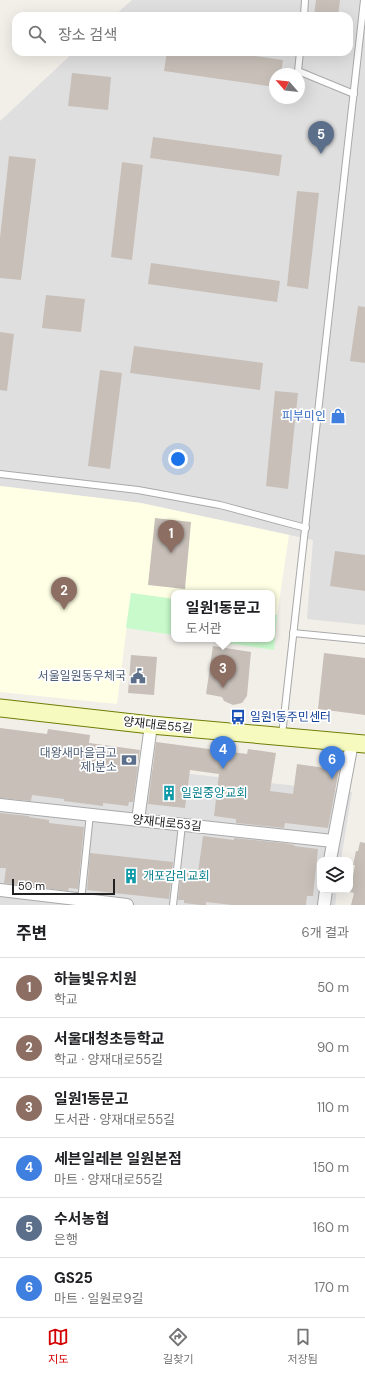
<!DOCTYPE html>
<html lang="ko">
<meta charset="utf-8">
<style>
body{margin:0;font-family:"DM Sans","Noto Sans KR",sans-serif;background:#f2f2f2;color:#202124}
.controls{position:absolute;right:12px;bottom:12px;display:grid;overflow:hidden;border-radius:8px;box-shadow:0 4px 16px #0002}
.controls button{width:36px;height:36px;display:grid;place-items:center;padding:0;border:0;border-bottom:1px solid #e0e0e0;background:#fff;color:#202124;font:20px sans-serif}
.compass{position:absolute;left:269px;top:68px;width:36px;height:36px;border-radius:50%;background:#fff;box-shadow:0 4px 16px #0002;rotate:298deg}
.scale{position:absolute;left:12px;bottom:10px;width:103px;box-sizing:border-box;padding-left:4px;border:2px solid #222;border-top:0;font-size:11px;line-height:14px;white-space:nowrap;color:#222;-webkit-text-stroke:3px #fff;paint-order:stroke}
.you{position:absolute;left:178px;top:459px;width:14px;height:14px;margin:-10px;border:3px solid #fff;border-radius:50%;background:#1a73e8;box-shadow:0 0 0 6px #1a73e833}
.badge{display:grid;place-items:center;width:26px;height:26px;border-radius:50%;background:#d40000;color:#fff;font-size:13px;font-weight:700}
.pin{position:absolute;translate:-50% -33px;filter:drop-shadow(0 1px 2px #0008)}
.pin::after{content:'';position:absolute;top:21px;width:14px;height:12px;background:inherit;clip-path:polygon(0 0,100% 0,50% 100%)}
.popup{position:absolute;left:171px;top:590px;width:104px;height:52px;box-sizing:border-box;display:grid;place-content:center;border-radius:8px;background:#fff;filter:drop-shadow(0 1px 3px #0005);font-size:13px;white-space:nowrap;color:#757577}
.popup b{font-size:15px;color:#202124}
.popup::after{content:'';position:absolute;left:50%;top:100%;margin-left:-8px;border:8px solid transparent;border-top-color:#fff}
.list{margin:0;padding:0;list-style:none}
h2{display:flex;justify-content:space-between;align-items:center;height:52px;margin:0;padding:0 16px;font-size:17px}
h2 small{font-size:13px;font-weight:400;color:#757577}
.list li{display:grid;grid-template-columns:26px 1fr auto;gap:12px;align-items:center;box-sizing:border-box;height:60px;padding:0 16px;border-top:1px solid #e0e0e0}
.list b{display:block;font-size:15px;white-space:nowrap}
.list p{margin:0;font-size:13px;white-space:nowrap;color:#757577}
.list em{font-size:13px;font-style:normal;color:#757577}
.icon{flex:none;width:22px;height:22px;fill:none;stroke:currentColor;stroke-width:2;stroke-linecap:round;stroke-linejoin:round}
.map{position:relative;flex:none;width:365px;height:905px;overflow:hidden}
.search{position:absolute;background:#fff;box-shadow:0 4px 16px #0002;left:12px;right:12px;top:12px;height:44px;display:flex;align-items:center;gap:10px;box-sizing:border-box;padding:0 14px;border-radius:12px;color:#757577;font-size:15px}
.sheet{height:412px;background:#fff}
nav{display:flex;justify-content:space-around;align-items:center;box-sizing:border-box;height:56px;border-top:1px solid #e0e0e0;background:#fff;font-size:11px;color:#757577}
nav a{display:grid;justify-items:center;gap:2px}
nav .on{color:#d40000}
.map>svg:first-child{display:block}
.residential{fill:#e0dfdf;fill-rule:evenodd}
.education{fill:#ffffe5}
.park{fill:#c8facc}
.building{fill:#c7bfb8}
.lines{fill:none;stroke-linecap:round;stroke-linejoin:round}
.lane-casing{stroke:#a9a9a9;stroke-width:8}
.street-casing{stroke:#a9a9a9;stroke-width:14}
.secondary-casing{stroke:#707d05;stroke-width:19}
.lane{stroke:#fff;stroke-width:6}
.street{stroke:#fff;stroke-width:12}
.secondary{stroke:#f7fabf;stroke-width:17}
.labels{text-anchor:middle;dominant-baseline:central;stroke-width:3.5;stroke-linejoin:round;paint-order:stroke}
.shop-label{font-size:12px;fill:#366cbe;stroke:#fff;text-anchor:end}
.service-label{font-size:12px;fill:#4e5e75;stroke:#fff;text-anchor:end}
.transit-label{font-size:12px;fill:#164399;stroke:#fff;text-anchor:start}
.street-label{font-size:12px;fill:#222;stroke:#fff}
.culture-label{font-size:12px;fill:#0d838f;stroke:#fff;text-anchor:start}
</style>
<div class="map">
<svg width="365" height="905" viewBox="0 0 365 905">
<rect width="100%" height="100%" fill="#f2efe9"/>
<g class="residential">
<path d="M132 0H365V625L307 619 313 540 141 503 0 486V121L74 52H349V16H114ZM275 74H299V98H275Z"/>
<path d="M0 753 352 792 341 860H320V890H337L335 905H0Z"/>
</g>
<path class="education" d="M0 486 141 503 289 535 277 615 272 614V593H174V599L131 593 117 704 0 692Z"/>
<g class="park">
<path d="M131 593 174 599V635L126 628Z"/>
<path d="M272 614 277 615 274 650 199 639H272Z"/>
</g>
<g class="building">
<path d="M316 0H340L338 16H314Z"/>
<path d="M167 52H229L283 60 281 74H275V87L164 71Z"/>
<path d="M72 73 111 77 108 110 68 106Z"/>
<path d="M153 137 282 155 279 176 150 158Z"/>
<path d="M9 156 36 159 21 280 0 278V238Z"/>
<path d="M122 162 143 165 132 260 111 257Z"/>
<path d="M297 191 319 193 308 289 287 286Z"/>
<path d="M151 263 280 281 277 302 148 284Z"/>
<path d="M46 295 85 299 81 332 42 328Z"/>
<path d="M358 306 365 307V363L350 361Z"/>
<path d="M0 332 14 334 7 391 0 390Z"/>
<path d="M134 346 263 363 260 390 130 373Z"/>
<path d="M100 370 122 373 110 469 88 466Z"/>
<path d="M275 391 298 393 288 489 266 486Z"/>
<path d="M155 518 191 522 185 589 148 585Z"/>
<path d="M335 551 365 555V591L330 586Z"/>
<path d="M213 646 251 652 247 696 242 703 233 705 224 701 222 697 206 694Z"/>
<path d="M324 653 365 658V715L318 709Z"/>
<path d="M131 655 157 657 154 695 128 693Z"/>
<path d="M0 728 47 734 48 729 90 735 89 743 140 750 133 802H129L128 806 103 803V806L64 801V799L32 795 31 801 0 798Z"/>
<path d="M156 742 247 754 248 749 276 753 270 791 293 794 297 764 339 770 328 828 285 823 284 828 236 823V819L214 816 219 774 190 770 185 808 148 804Z"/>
<path d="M0 813 29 816V817L49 820V823L84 827 78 889 69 888 68 891 4 883 6 868H0Z"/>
<path d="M203 836 234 840V838L283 843 295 845 294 846 318 849 313 896H307L306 905H232L206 902V905H200L184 903V900H178L181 871 198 873Z"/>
<path d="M360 842 365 843V905H351L354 893 350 892 355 865H353L356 851H358Z"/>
<path d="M90 853 173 862 169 899 87 890Z"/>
</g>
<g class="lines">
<g class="lane-casing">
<g id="lane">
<path d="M304 16 305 0"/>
<path d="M300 52 298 71 354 94"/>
<path d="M0 474 138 490 220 505 306 528"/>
<path d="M293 633 365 640"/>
<path d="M282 735 364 0"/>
<path d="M81 901 90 814"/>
<path d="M173 905 182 825"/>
</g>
</g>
<g class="street-casing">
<g id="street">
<path d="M0 805 333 841"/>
<path d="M138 820 151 725"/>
<path d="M330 860 352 743"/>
<path d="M0 890 127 905"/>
<path d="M324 905 326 890"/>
</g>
</g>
<g class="secondary-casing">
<path id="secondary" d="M0 708 151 725 365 744"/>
</g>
<use href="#lane" class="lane"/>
<use href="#street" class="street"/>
<use href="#secondary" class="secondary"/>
</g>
<defs>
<g id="shop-bare" transform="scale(1.2)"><path d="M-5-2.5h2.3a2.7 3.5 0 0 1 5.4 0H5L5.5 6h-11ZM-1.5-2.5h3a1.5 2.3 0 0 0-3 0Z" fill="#3f7fe0" stroke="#fff" stroke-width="2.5" paint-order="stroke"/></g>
<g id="civic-bare" transform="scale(1.2)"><path d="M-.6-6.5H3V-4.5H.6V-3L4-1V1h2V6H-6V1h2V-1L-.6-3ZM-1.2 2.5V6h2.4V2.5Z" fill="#5c6f8a" stroke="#fff" stroke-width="2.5" paint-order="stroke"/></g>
<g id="bus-bare" transform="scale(1.2)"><path d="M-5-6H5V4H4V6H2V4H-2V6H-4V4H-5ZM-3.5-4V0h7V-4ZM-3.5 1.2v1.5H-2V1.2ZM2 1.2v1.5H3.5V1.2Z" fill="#1a4fb4" stroke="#fff" stroke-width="2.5" paint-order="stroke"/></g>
<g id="bank-bare" transform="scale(1.2)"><path d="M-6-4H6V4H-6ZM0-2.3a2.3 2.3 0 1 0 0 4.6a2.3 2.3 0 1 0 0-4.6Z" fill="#5c6f8a" stroke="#fff" stroke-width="2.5" paint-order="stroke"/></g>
<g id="building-bare" transform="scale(1.2)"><path d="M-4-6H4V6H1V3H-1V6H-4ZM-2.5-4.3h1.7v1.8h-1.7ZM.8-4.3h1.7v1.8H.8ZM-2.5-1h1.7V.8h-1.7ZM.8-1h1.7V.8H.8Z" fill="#0f9aa8" stroke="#fff" stroke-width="2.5" paint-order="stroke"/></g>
</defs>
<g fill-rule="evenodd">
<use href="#shop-bare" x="338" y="416"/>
<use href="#civic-bare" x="138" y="676"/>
<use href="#bus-bare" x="238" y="717"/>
<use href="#bank-bare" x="129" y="760"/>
<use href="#building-bare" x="169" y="793"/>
<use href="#building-bare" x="131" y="876"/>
</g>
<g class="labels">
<g class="shop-label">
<text x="326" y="416">피부미인</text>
</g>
<g class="service-label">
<text x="126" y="676">서울일원동우체국</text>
<text x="117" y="753">대왕새마을금고<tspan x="117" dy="14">제1분소</tspan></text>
</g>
<g class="transit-label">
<text x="250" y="717">일원1동주민센터</text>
</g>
<g class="street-label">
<text transform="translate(158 725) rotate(6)">양재대로55길</text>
<text transform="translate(167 823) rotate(6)">양재대로53길</text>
</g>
<g class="culture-label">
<text x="181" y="793">일원중앙교회</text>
<text x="143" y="876">개포감리교회</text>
</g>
</g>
</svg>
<div class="controls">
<button><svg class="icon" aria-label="layers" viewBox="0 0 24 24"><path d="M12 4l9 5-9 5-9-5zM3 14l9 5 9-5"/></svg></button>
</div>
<svg class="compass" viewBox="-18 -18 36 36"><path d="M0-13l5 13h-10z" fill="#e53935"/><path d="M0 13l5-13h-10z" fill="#757577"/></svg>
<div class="scale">50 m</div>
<div class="you"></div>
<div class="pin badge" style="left:171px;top:553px;background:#8d6e63">1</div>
<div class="pin badge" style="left:64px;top:610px;background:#8d6e63">2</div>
<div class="pin badge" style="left:223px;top:688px;background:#8d6e63">3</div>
<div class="popup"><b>일원1동문고</b>도서관</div>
<div class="pin badge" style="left:223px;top:769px;background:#3f7fe0">4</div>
<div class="pin badge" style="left:321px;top:154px;background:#5c6f8a">5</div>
<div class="pin badge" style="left:332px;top:779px;background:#3f7fe0">6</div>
<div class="search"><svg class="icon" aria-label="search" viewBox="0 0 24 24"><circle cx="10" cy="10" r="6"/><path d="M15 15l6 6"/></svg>장소 검색</div>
</div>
<section class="sheet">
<h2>주변<small>6개 결과</small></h2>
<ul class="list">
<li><span class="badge" style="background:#8d6e63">1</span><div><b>하늘빛유치원</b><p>학교</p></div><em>50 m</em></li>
<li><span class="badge" style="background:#8d6e63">2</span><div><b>서울대청초등학교</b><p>학교 · 양재대로55길</p></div><em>90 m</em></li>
<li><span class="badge" style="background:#8d6e63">3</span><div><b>일원1동문고</b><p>도서관 · 양재대로55길</p></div><em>110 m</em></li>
<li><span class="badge" style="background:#3f7fe0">4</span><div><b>세븐일레븐 일원본점</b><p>마트 · 양재대로55길</p></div><em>150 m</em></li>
<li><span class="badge" style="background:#5c6f8a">5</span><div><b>수서농협</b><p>은행</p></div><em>160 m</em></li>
<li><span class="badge" style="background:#3f7fe0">6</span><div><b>GS25</b><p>마트 · 일원로9길</p></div><em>170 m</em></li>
</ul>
</section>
<nav>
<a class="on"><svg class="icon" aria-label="map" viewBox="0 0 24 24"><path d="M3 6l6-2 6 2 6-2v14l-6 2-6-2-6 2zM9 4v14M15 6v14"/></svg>지도</a>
<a><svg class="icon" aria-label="directions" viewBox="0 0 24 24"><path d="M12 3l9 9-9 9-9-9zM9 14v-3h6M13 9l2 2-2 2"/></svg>길찾기</a>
<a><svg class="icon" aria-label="saved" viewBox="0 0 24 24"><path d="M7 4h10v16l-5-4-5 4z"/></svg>저장됨</a>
</nav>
